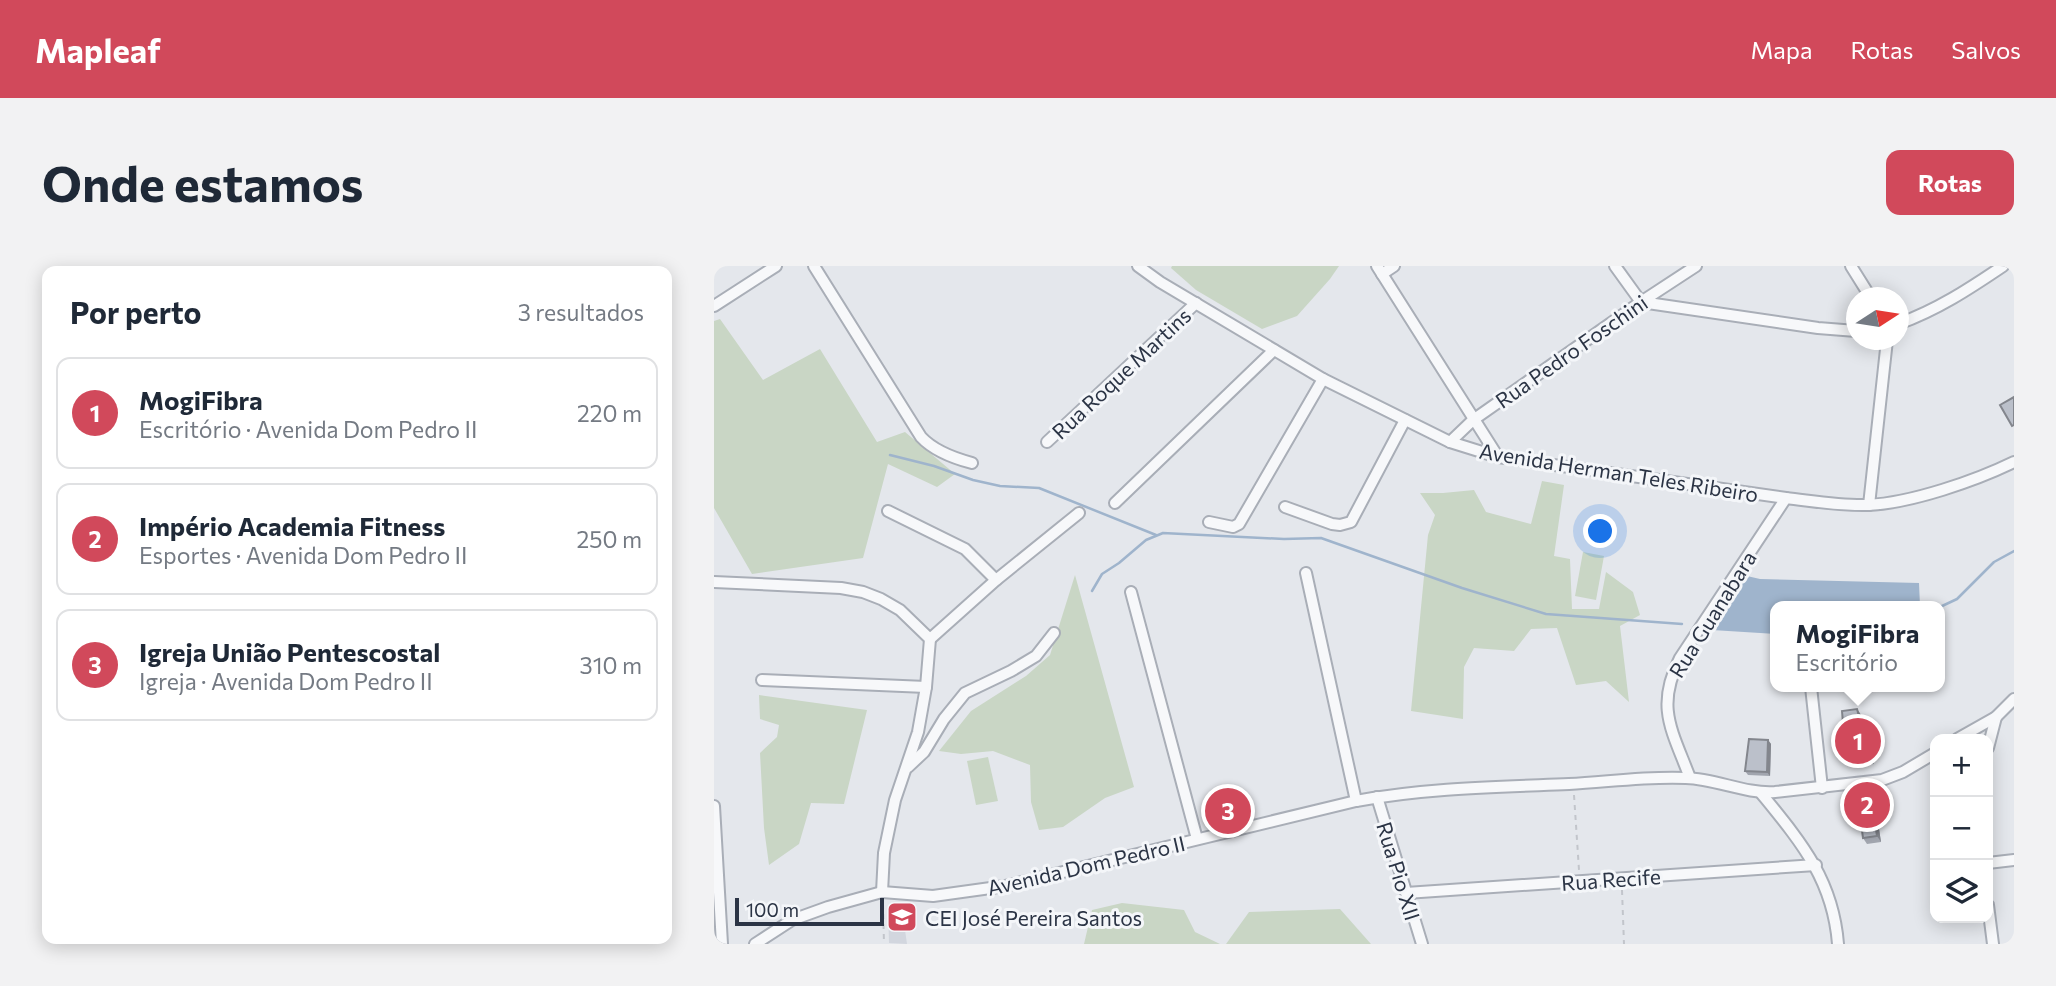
<!DOCTYPE html>
<html lang="pt">
<meta charset="utf-8">
<style>
body{margin:0;font-family:Commissioner,sans-serif;background:#f2f2f3;color:#1f2937}
.controls{position:absolute;right:21px;bottom:21px;display:grid;overflow:hidden;border-radius:14px;box-shadow:0 4px 18px #0003}
.controls button{width:63px;height:63px;display:grid;place-items:center;padding:0;border:0;border-bottom:2px solid #e0e1e3;background:#fff;color:#1f2937;font:35px sans-serif}
.compass{position:absolute;left:1132px;top:21px;width:63px;height:63px;border-radius:50%;background:#fff;box-shadow:0 4px 18px #0003;rotate:78deg}
.scale{position:absolute;left:21px;bottom:18px;width:149px;box-sizing:border-box;padding-left:7px;border:4px solid #2b3445;border-top:0;font-size:19px;line-height:24px;white-space:nowrap;color:#2b3445;-webkit-text-stroke:5px #f4f6f9;paint-order:stroke}
.you{position:absolute;left:887px;top:266px;width:24px;height:24px;margin:-18px;border:5px solid #fff;border-radius:50%;background:#1a73e8;box-shadow:0 0 0 10px #1a73e833}
.badge{display:grid;place-items:center;width:46px;height:46px;border-radius:50%;background:#d1495b;color:#fff;font-size:23px;font-weight:700}
.pin{position:absolute;translate:-50% -50%;border:4px solid #fff;box-shadow:0 2px 7px #0006}
.popup{position:absolute;left:1056px;top:335px;width:175px;height:91px;box-sizing:border-box;display:grid;place-content:center;border-radius:14px;background:#fff;filter:drop-shadow(0 2px 5px #0005);font-size:23px;white-space:nowrap;color:#747a83}
.popup b{font-size:26px;color:#1f2937}
.popup::after{content:'';position:absolute;left:50%;top:100%;margin-left:-14px;border:14px solid transparent;border-top-color:#fff}
.list{margin:0;padding:0;list-style:none}
h2{display:flex;justify-content:space-between;align-items:center;height:91px;margin:0;padding:0 28px;font-size:30px}
h2 small{font-size:23px;font-weight:400;color:#747a83}
.list li{display:grid;grid-template-columns:46px 1fr auto;gap:21px;align-items:center;box-sizing:border-box;height:112px;margin:0 14px 14px;padding:0 14px;border:2px solid #e0e1e3;border-radius:14px}
.list b{display:block;font-size:26px;white-space:nowrap}
.list p{margin:0;font-size:23px;white-space:nowrap;color:#747a83}
.list em{font-size:23px;font-style:normal;color:#747a83}
.icon{flex:none;width:38px;height:38px;fill:none;stroke:currentColor;stroke-width:2;stroke-linecap:round;stroke-linejoin:round}
.map{position:relative;flex:none;width:1300px;height:678px;overflow:hidden;border-radius:14px}
header{display:flex;align-items:center;gap:42px;box-sizing:border-box;height:98px;padding:0 35px;background:#d1495b;color:#fff}
header strong{font-size:33px}
nav{display:flex;gap:38px;margin-inline-start:auto;font-size:24px}
.intro{display:flex;align-items:center;justify-content:space-between;box-sizing:border-box;height:168px;padding:0 42px}
h1{margin:0;font-size:49px}
.button{padding:18px 32px;border-radius:14px;background:#d1495b;color:#fff;font-size:24px;font-weight:700}
main{display:flex;gap:42px;padding:0 42px}
aside{flex:1;background:#fff;border-radius:14px;box-shadow:0 4px 18px #0003}
.map>svg:first-child{display:block}
.built{fill:#d2d6de}
.green{fill:#c9d6c5}
.water{fill:#9fb4cc}
.lines{fill:none;stroke-linecap:round;stroke-linejoin:round}
.stream{stroke:#9fb4cc;stroke-width:2.5}
.minor-casing{stroke:#a9aeb7;stroke-width:14}
.path{stroke:#c2c5cb;stroke-width:2;stroke-dasharray:5 5;stroke-linecap:butt}
.minor{stroke:#f7f8fa;stroke-width:10}
.wall{fill:#a1a5ae}
.shaded-wall{fill:#83868d}
.building{fill:#bbc0ca;stroke:#83868d;stroke-width:2}
.labels{text-anchor:middle;dominant-baseline:central;stroke-width:6;stroke-linejoin:round;paint-order:stroke}
.street-label{font-size:21px;fill:#2b3445;stroke:#f4f6f9}
.poi-label{font-size:21px;fill:#2b3445;stroke:#f4f6f9;text-anchor:start}
</style>
<header>
<strong>Mapleaf</strong>
<nav><a>Mapa</a><a>Rotas</a><a>Salvos</a></nav>
</header>
<div class="intro"><h1>Onde estamos</h1><a class="button">Rotas</a></div>
<main>
<aside>
<h2>Por perto<small>3 resultados</small></h2>
<ul class="list">
<li><span class="badge">1</span><div><b>MogiFibra</b><p>Escritório · Avenida Dom Pedro II</p></div><em>220 m</em></li>
<li><span class="badge">2</span><div><b>Império Academia Fitness</b><p>Esportes · Avenida Dom Pedro II</p></div><em>250 m</em></li>
<li><span class="badge">3</span><div><b>Igreja União Pentescostal</b><p>Igreja · Avenida Dom Pedro II</p></div><em>310 m</em></li>
</ul>
</aside>
<div class="map">
<svg width="1300" height="678" viewBox="0 0 1300 678">
<rect width="100%" height="100%" fill="#e4e7ec"/>
<path class="built" d="M202 639V661L191 664 193 678 175 677 174 641Z"/>
<g class="green">
<path d="M458 0H625L616 13 583 50 548 63 482 24 457 2Z"/>
<path d="M6 53 49 114 106 83 163 176 191 166 241 208 223 221 174 198 149 292 38 308 0 242V55Z"/>
<path d="M828 215 850 219 840 290 856 293 858 343H885L892 306 919 326 926 349 906 360 915 436 892 415 862 419 843 362 817 363 800 385 760 382 750 401 749 453 697 445 714 269 721 249 706 227H729L760 224 772 246 817 258Z"/>
<path d="M869 286 890 290 882 334 861 330Z"/>
<path d="M361 309 420 521 391 532 349 561 325 564 317 536 316 499 279 485 247 488 225 485 257 445 312 410 336 389Z"/>
<path d="M45 429 153 444 130 538 97 537 85 578 55 599 50 562 46 487 63 471 65 459 46 453Z"/>
<path d="M274 491 284 535 262 539 253 495Z"/>
<path d="M408 637 470 644 481 666 506 678H370L378 644Z"/>
<path d="M626 643 657 678H512L535 646Z"/>
</g>
<path class="water" d="M1033 310 1046 313 1205 317 1206 340H1062V368L998 364Z"/>
<g class="lines">
<g class="stream">
<path d="M176 189 220 200 259 214 286 220 325 222 442 269"/>
<path d="M378 325 388 308 405 297 432 274 449 267 570 273 607 272 748 322 832 348 968 358"/>
<path d="M1226 341 1243 333 1280 296 1300 285"/>
</g>
<g class="minor-casing">
<g id="minor">
<path d="M100 0 207 171C220 185 239 192 258 197"/>
<path d="M424 0 446 16 609 113 736 176 784 191 1072 232C1099 235 1126 240 1154 239 1197 237 1261 215 1300 196"/>
<path d="M663 0 784 191"/>
<path d="M901 0 927 36"/>
<path d="M1137 0 1157 32"/>
<path d="M668 8 680 0"/>
<path d="M927 36 1104 62 1142 65"/>
<path d="M0 40 62 0"/>
<path d="M1184 58C1223 44 1255 23 1289 0"/>
<path d="M333 176 482 37"/>
<path d="M736 176 759 154 927 36 982 0"/>
<path d="M401 237 560 84"/>
<path d="M1155 239 1173 74"/>
<path d="M571 241 618 258 626 259 637 256 691 154"/>
<path d="M174 245 251 283 282 314"/>
<path d="M495 256 519 261 525 258 609 113"/>
<path d="M592 307 642 535"/>
<path d="M0 316 127 322 149 326 167 333 186 344 216 373 212 421 204 466 181 534 170 587 168 626"/>
<path d="M417 326 483 573"/>
<path d="M216 373 282 314 365 247"/>
<path d="M48 414 212 421"/>
<path d="M1097 421 1108 522"/>
<path d="M1243 473 1282 451 1300 433"/>
<path d="M1274 482 1282 451"/>
<path d="M194 501 210 486 230 453 251 427 297 405 322 390 340 367"/>
<path d="M976 512C958 464 941 441 966 392L1072 232"/>
<path d="M1047 527C1086 575 1119 613 1124 678"/>
<path d="M663 531 708 678"/>
<path d="M0 540 8 678"/>
<path d="M1274 597 1300 594"/>
<path d="M692 627 1102 599"/>
<path d="M1274 639 1279 678"/>
<path d="M41 678 78 654 114 641 168 626 219 630 291 620 642 535C712 522 783 521 855 518 894 516 932 510 972 512 1003 513 1031 528 1061 526L1168 514 1189 506 1221 487"/>
</g>
</g>
<g class="path">
<path d="M860 529 865 604"/>
<path d="M908 624 910 678"/>
<path d="M169 638 170 678"/>
</g>
<use href="#minor" class="minor"/>
</g>
<g class="wall">
<path d="M1143 443 1147 449 1160 498 1137 500 1132 494Z"/>
<path d="M1054 474 1057 478 1056 510 1034 509 1031 505Z"/>
<path d="M1156 524 1160 530 1167 576 1153 578 1149 572Z"/>
<path d="M518 535 521 553 510 556 507 552Z"/>
</g>
<g class="shaded-wall">
<path d="M1143 443 1147 449 1160 498 1156 491Z"/>
<path d="M1054 474 1057 478 1056 510 1053 506Z"/>
<path d="M1156 524 1160 530 1167 576 1163 570Z"/>
<path d="M515 531 518 535 521 553 518 549Z"/>
</g>
<g class="building">
<path d="M1300 131V159L1298 160 1286 139Z"/>
<path d="M1143 443 1156 491 1132 494 1128 445Z"/>
<path d="M1035 473 1054 474 1053 506 1031 505Z"/>
<path d="M1156 524 1163 570 1149 572 1143 527Z"/>
<path d="M515 531 518 549 507 552 503 532Z"/>
</g>
<defs>
<g id="school-square" transform="scale(1.575)"><rect x="-9" y="-9" width="18" height="18" rx="4" fill="#d1495b" stroke="#f4f6f9"/><path d="M0-5L7-2L0 1L-7-2ZM-4 1L0 2.5L4 1V4Q0 6-4 4Z" fill="#fff"/></g>
</defs>
<g fill-rule="evenodd">
<use href="#school-square" x="188" y="651"/>
</g>
<g class="labels">
<g class="street-label">
<text transform="translate(857 85) rotate(-35)">Rua Pedro Foschini</text>
<text transform="translate(407 107) rotate(-43)">Rua Roque Martins</text>
<text transform="translate(905 206) rotate(9)">Avenida Herman Teles Ribeiro</text>
<text transform="translate(998 348) rotate(-58)">Rua Guanabara</text>
<text transform="translate(372 599) rotate(-13)">Avenida Dom Pedro II</text>
<text transform="translate(685 605) rotate(73)">Rua Pio XII</text>
<text transform="translate(897 613) rotate(-4)">Rua Recife</text>
</g>
<g class="poi-label">
<text x="211" y="651">CEI José Pereira Santos</text>
</g>
</g>
</svg>
<div class="controls">
<button>+</button>
<button>−</button>
<button><svg class="icon" aria-label="layers" viewBox="0 0 24 24"><path d="M12 4l9 5-9 5-9-5zM3 14l9 5 9-5"/></svg></button>
</div>
<svg class="compass" viewBox="-18 -18 36 36"><path d="M0-13l5 13h-10z" fill="#e53935"/><path d="M0 13l5-13h-10z" fill="#747a83"/></svg>
<div class="scale">100 m</div>
<div class="you"></div>
<div class="pin badge" style="left:1144px;top:475px">1</div>
<div class="popup"><b>MogiFibra</b>Escritório</div>
<div class="pin badge" style="left:1153px;top:539px">2</div>
<div class="pin badge" style="left:514px;top:545px">3</div>
</div>
</main>
